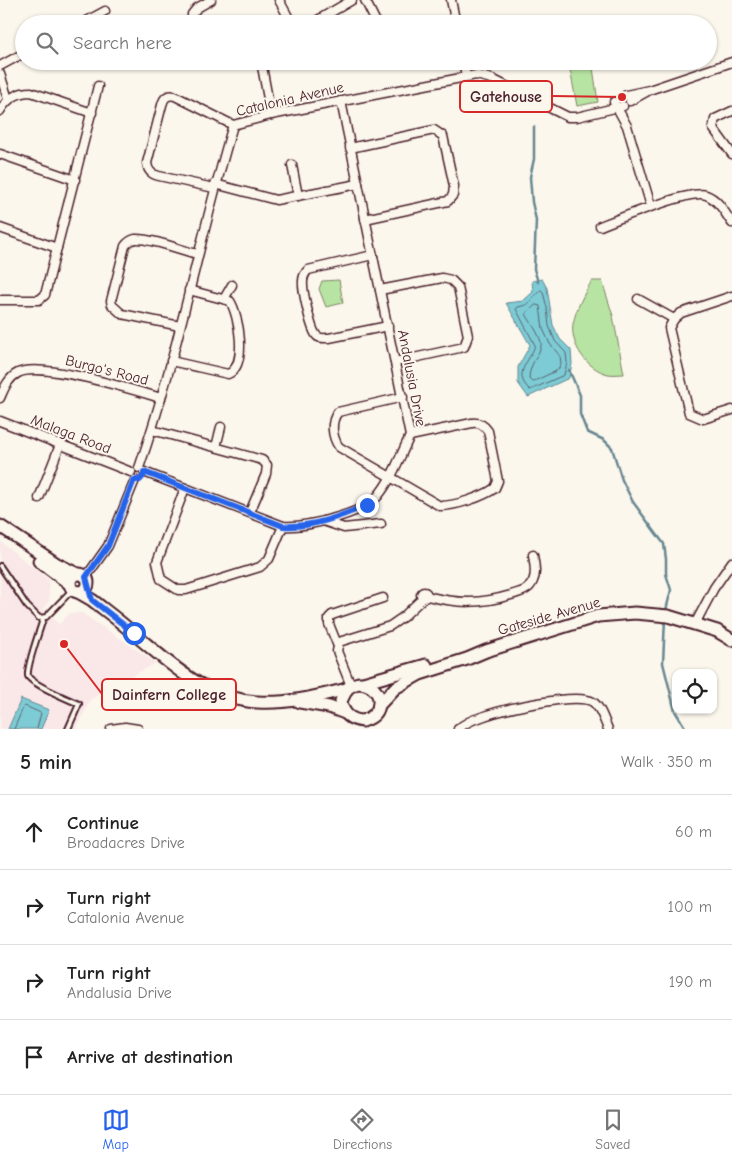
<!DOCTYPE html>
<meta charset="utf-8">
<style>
body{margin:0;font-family:"Comic Neue",sans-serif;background:#f2f2f2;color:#222}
.controls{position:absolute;right:15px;bottom:15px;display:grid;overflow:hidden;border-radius:10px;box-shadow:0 1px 4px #0004}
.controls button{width:45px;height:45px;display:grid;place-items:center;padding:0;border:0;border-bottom:1px solid #e0e0e0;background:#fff;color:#222;font:25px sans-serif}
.stop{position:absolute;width:15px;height:15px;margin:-11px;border:4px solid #2563eb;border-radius:50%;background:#fff}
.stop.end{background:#2563eb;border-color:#fff;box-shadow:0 1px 5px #0008}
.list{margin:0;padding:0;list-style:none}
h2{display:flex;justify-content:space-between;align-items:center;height:65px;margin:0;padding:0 20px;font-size:21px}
h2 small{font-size:16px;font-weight:400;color:#767676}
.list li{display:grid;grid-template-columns:32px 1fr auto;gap:15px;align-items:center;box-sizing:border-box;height:75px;padding:0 20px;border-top:1px solid #e0e0e0}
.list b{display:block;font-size:19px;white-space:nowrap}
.list p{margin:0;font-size:16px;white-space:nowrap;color:#767676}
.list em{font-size:16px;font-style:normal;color:#767676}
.icon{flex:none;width:28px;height:28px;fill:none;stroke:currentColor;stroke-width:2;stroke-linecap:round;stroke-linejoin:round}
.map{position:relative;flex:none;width:732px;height:729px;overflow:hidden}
.search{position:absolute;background:#fff;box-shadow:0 1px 4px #0004;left:15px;right:15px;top:15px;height:55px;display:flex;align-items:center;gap:12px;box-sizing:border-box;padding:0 18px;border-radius:28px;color:#767676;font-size:19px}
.sheet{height:365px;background:#fff}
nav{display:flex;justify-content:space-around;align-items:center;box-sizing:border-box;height:70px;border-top:1px solid #e0e0e0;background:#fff;font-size:14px;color:#767676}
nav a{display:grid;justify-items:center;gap:2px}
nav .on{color:#2563eb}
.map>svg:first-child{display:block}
.built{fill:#fae8e9}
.green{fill:#b7e4a2;stroke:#808266}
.water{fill:#7bcbd5;stroke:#678691}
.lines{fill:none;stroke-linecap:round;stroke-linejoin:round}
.shore{stroke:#5e646f;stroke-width:1}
.stream{stroke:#678691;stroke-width:2.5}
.street-tunnel{stroke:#d8ccc5;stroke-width:8;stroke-dasharray:8 4;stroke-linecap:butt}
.lane-casing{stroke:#4a1f2b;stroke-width:8}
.street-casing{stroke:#4a1f2b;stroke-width:11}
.secondary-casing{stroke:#4a1f2b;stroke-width:15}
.lane{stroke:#fbf7ec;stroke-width:4}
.street{stroke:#fbf7ec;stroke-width:8}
.secondary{stroke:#fbf7ec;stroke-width:11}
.route{stroke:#2563eb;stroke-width:6}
.labels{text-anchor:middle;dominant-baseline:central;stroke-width:4;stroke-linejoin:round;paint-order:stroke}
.street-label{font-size:15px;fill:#4a1f2b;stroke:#fbf7ec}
.leader{fill:none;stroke:#d62828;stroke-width:2}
.callout-dot{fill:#d62828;stroke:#fbf7ec;stroke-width:2}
.callout{fill:#fbf7ec;stroke:#d62828;stroke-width:2}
.callout-label{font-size:16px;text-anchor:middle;font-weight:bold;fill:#4a1f2b}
</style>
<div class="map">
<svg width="732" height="729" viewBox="0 0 732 729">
<rect width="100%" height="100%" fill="#fbf7ec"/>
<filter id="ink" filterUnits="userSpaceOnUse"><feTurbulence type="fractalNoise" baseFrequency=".02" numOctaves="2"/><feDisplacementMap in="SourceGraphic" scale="10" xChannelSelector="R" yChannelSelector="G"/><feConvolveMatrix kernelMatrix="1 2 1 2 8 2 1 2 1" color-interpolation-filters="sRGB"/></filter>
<g filter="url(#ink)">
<path class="built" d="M0 541 49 580V602L43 609 59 624 70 613H82L156 663 91 699 76 729H0Z"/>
<g class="green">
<path d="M587 61H592L598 102 577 106 569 64Z"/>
<path d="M339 280 343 303 326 307 319 289 322 281Z"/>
<path d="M592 281H602L613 316 624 374C619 374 613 375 608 374 587 369 570 345 573 324 576 309 584 293 592 281Z"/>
</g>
<g class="water">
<path d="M542 279 547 288 553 325 560 339 571 350 572 364 569 378 528 397 518 383V367L530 345 506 303 523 301 533 292 532 281Z"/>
<path d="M21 699 49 710 41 729H8Z"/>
</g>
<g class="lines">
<g class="shore">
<path d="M541 290 543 292 547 308 549 326 555 341 566 353 567 363 564 375 530 390C511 373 531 361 535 345L516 309 518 307 526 305Z"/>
<path d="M536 305 540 306 543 329 550 344 560 356 561 363 558 370 532 382 529 379C529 362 543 352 541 342 538 332 531 323 526 314Z"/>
<path d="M14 729 23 708 25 706 41 713 37 729"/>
</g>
<g class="stream">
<path d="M534 127V159L530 177 532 202 536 220 534 269 538 282"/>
<path d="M569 370 580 395V414L587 432 604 440 612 448 622 480 633 502 664 544 666 559V574L671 590 665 614"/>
<path d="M665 619 663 663 675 711 686 729"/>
</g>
<path class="street-tunnel" d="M618 99 626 95"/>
<g class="lane-casing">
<g id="lane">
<path d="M0 566 27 606 39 618 46 617 72 590"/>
<path d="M43 619C40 630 26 667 28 676 31 684 70 700 79 704L68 729"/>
</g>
</g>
<g class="street-casing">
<g id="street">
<path d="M279 0 292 24"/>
<path d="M365 0 377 24"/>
<path d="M451 0 456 24"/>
<path d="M81 24 105 11"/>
<path d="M192 24V14L197 8 211 0"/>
<path d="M311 24 352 0"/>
<path d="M261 61 271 115"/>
<path d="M463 61 466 76"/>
<path d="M0 66 24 53"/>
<path d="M0 74 8 99"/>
<path d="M626 95 649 90 732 62"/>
<path d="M630 101 648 91"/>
<path d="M614 102 627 126 651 206"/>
<path d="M0 111C7 99 17 92 31 92L92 113"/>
<path d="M732 111 715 119 713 128 732 154"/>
<path d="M233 125 271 115 476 75 492 79 568 117H577L623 106"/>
<path d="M350 148 434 130 443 136 454 186 453 195 448 201 365 219"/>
<path d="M0 154 75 180"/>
<path d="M292 165 298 196"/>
<path d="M215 184 276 200 358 184"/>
<path d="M214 188 159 176C151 174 148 171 147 163L162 105C164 97 168 94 175 96L233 125"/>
<path d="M600 226C618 219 692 189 706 195 718 199 725 213 732 223"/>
<path d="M0 228 57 248"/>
<path d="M373 255 308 270C305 273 303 276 303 281 302 289 311 331 317 336 320 339 325 338 329 338L388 326"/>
<path d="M380 290 442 278 451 280 458 287 468 336 464 347 395 362"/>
<path d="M732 296 681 313 674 319 669 328 689 413 703 419 732 410"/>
<path d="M224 299 232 285"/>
<path d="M638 299 674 319"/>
<path d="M0 300H39L45 295 98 86"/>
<path d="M180 326 122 314 112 305 111 301 125 246C128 242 131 240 135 239 151 238 181 250 197 254"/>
<path d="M171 361 228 374C248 366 239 315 230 301L189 290"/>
<path d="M403 397 338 412C330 422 332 437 339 447L440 506C455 506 483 497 495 488L498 481 488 431C484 425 480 422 472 423L410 436"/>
<path d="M0 398C4 389 8 378 18 373 41 361 133 390 161 398"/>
<path d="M0 421 131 472"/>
<path d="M152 430 262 460 267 465 266 474 250 512"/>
<path d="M216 447 221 427"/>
<path d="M139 468C178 356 199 239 233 125"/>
<path d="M144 472 283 526C304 528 363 514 377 497 392 480 400 456 410 436L341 101"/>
<path d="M185 488 157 562 161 579 178 590H186L260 567 269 559 283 526"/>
<path d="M39 498 60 445"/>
<path d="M323 521 344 528 381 524"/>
<path d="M86 577 108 546 135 480"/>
<circle cx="424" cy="595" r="3"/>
<path d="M427 596C458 604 481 604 511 595 520 592 529 591 533 581 537 573 534 563 533 555"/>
<path d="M695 624 714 588 732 562"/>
<path d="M337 644 329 624V618L332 615 383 598"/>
<path d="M351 686 337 651 339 642 390 626 403 617 423 598"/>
<path d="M111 729 125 727 138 729"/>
<path d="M458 729C464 724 471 720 479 718 498 710 576 692 593 702 601 708 604 720 608 729"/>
</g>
</g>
<g class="secondary-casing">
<g id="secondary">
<path d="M0 526 57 564 77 574"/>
<path d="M39 561 70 584"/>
<circle cx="79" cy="583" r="9"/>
<path d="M78 592 92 600C106 611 120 621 133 633 172 665 204 698 257 702 286 704 315 697 343 690 350 688 353 683 360 683 371 684 380 692 379 703 379 713 372 718 363 721 350 720 343 714 341 701L347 689"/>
<path d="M363 683 426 665"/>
<path d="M300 702 329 707 345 713"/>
<path d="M379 705 395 688 420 674 467 659 486 651 598 616 635 613 668 616 717 631 732 640"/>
</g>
</g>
<use href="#lane" class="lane"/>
<use href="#street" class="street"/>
<use href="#secondary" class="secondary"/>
</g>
</g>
<g class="lines" filter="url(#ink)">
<path class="route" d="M134 633 92 600 86 577 108 546 134 480H140L144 475V472L283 526C311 528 342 516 367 505"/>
</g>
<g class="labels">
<g class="street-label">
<text transform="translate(290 99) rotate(-13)">Catalonia Avenue</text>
<text transform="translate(107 370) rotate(14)">Burgo's Road</text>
<text transform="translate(412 378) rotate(79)">Andalusia Drive</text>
<text transform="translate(71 434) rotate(21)">Malaga Road</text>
<text transform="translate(549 616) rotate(-16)">Gateside Avenue</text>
</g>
</g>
<path class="leader" d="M622 97L552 96M64 644L102 694"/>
<g class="callout-dot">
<circle cx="622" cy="97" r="5"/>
<circle cx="64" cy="644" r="5"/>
</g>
<g class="callout">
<rect x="460" y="81" width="92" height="31" rx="5"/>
<rect x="102" y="679" width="134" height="31" rx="5"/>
</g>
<g class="callout-label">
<text x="506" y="102">Gatehouse</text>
<text x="169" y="700">Dainfern College</text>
</g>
</svg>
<div class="controls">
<button><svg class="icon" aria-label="locate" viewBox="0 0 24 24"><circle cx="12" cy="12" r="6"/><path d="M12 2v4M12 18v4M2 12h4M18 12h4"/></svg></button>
</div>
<div class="stop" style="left:134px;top:633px"></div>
<div class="stop end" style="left:367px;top:505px"></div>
<div class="search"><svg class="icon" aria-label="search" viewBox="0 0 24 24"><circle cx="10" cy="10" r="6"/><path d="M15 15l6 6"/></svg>Search here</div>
</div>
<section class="sheet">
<h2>5 min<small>Walk · 350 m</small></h2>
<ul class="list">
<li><svg class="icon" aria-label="ahead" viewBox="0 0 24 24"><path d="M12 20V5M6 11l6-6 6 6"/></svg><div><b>Continue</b><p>Broadacres Drive</p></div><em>60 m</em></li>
<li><svg class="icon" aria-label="right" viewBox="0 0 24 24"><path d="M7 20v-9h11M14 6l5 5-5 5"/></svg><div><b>Turn right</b><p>Catalonia Avenue</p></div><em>100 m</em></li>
<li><svg class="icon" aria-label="right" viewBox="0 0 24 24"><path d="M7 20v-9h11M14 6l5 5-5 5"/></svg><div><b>Turn right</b><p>Andalusia Drive</p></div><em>190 m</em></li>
<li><svg class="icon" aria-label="arrive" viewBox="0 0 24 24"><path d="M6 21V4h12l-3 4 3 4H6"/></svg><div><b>Arrive at destination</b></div></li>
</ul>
</section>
<nav>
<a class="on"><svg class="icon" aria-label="map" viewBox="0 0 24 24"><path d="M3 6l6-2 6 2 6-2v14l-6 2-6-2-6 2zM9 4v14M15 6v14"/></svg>Map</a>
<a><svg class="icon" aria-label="directions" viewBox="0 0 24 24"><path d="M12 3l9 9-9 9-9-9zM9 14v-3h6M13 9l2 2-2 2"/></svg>Directions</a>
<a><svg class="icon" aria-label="saved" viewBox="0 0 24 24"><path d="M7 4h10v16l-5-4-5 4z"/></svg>Saved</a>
</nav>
